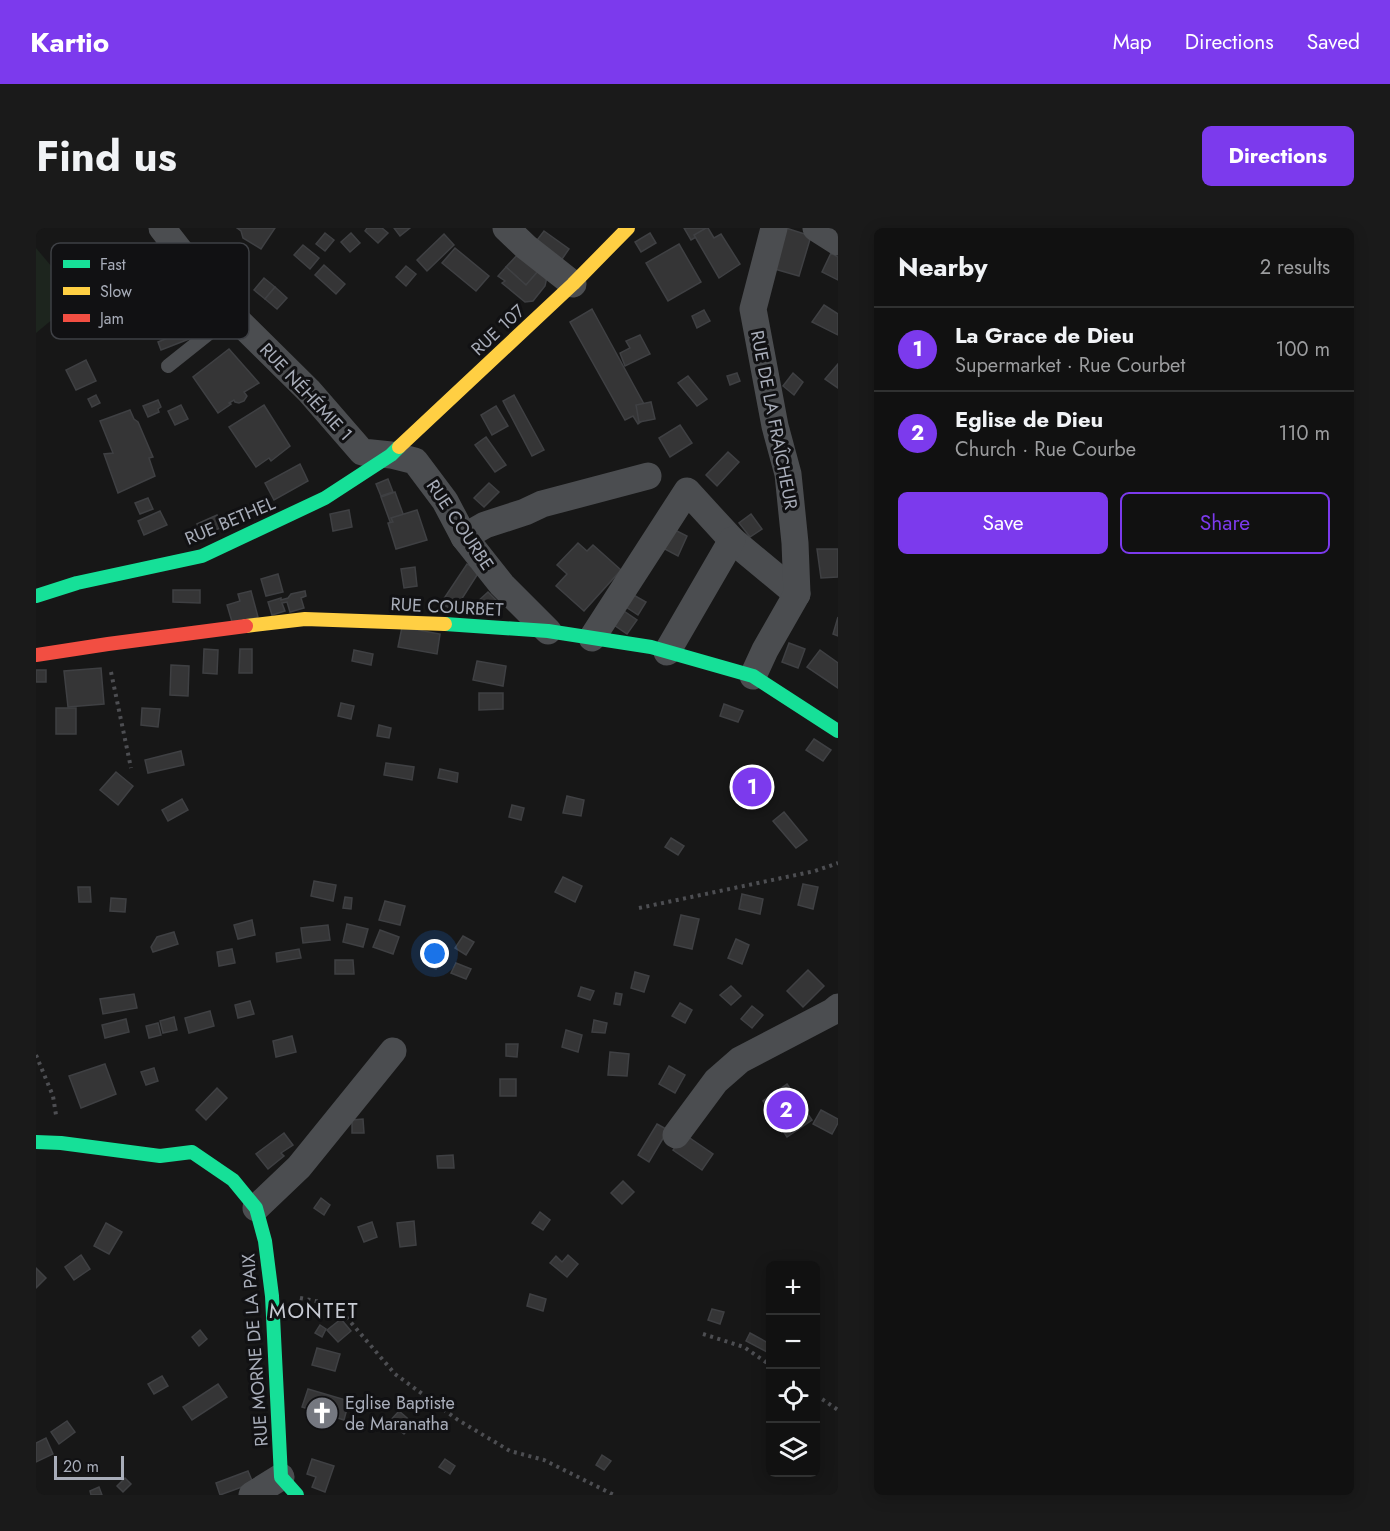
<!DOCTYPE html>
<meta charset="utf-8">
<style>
body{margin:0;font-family:Jost,sans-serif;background:#1a1a1a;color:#f1f3f6}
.controls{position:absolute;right:18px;bottom:18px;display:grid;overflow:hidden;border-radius:9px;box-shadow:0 3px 15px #0003}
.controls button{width:54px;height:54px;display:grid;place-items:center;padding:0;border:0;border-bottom:2px solid #303131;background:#111;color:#f1f3f6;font:30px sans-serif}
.scale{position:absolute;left:18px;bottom:15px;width:70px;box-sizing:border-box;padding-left:6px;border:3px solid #a8adb9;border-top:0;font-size:16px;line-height:21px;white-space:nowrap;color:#a8adb9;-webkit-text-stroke:4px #111113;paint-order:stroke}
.you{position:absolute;left:399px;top:726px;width:21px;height:21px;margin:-15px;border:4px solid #fff;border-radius:50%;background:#1a73e8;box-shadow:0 0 0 9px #1a73e833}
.badge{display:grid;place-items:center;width:39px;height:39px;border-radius:50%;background:#7c3aed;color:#fff;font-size:20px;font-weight:700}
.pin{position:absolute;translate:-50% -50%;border:3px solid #fff;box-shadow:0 2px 6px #0006}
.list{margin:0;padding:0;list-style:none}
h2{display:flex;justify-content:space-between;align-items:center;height:78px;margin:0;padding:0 24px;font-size:26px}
h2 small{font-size:20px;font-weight:400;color:#9c9d9f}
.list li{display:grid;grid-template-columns:39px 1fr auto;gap:18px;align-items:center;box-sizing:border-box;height:84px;padding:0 24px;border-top:2px solid #303131}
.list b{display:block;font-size:22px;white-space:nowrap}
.list p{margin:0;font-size:20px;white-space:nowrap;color:#9c9d9f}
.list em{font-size:20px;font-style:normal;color:#9c9d9f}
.actions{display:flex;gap:12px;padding:18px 24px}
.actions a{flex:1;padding:14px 0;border:2px solid #7c3aed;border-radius:9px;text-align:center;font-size:21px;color:#7c3aed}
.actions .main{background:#7c3aed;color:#fff}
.icon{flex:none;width:33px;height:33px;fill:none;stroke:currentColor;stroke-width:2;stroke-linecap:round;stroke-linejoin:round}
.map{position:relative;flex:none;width:802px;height:1267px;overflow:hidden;border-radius:9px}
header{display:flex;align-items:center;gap:36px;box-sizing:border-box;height:84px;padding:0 30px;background:#7c3aed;color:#fff}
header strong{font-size:28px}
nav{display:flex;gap:33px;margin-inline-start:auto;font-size:21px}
.intro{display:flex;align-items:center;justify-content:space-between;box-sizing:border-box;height:144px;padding:0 36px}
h1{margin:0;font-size:42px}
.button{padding:15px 27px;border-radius:9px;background:#7c3aed;color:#fff;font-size:21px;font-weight:700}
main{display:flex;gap:36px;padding:0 36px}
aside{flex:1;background:#111;border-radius:9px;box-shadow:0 3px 15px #0003}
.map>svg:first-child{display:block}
.green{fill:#1d251e}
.building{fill:#353536;stroke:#3f4043;stroke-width:1.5}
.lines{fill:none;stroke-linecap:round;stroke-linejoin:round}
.path{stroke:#4d4e52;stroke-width:4;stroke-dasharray:3 4.5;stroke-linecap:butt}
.lane{stroke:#4b4d50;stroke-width:14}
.street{stroke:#4b4d50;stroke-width:27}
.fast{stroke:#16e098;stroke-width:14}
.slow{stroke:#ffcf43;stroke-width:14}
.jam{stroke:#f24e42;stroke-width:14}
.labels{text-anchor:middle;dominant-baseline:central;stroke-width:6;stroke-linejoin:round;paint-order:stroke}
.street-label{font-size:18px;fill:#a8adb9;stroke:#111113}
.poi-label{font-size:18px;fill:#a8adb9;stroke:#111113;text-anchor:start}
.quarter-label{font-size:21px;letter-spacing:1.5px;fill:#c9ccd5;stroke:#111113}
.key{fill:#111113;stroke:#3e4045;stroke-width:1.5}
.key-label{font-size:16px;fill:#a8adb9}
</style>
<header>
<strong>Kartio</strong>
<nav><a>Map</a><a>Directions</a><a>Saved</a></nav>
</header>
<div class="intro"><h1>Find us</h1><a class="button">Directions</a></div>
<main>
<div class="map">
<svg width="802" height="1267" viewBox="0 0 802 1267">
<rect width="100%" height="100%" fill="#171717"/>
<path class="green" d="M0 20 42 70 0 105Z"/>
<g class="building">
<path d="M201 0H239L225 21 207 10 205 3Z"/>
<path d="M331 0H346L352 5 342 15 329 3Z"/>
<path d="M358 0H374L364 8Z"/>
<path d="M648 0H669L671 3 655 12Z"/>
<path d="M670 0H672L678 10 685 6 704 36 683 50 658 7Z"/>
<path d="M750 0 775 8 763 48 735 40Z"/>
<path d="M508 3 533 21 524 34 498 16Z"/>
<path d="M289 5 298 12 289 23 280 16Z"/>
<path d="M315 5 324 15 314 24 305 14Z"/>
<path d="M614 5 620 15 605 24 599 14Z"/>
<path d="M408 6 418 17 391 43 381 32Z"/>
<path d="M643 16 665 54 632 73 610 35Z"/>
<path d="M267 17 283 30 274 41 258 27Z"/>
<path d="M419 20 453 48 440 63 406 35Z"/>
<path d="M483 25 503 42 490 57 470 39Z"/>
<path d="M795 25 802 29V52L786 44Z"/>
<path d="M288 37 309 56 300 66 279 47Z"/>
<path d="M370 38 380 46 370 58 360 49Z"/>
<path d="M470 39 490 57 503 42 511 49 509 58 497 73 489 74 466 55 469 53 462 48Z"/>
<path d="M228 50 239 59 229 71 218 62Z"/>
<path d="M239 59 251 70 241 81 229 71Z"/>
<path d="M788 77 802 86V107L776 94Z"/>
<path d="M556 81 614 187 602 196 597 188 589 192 534 94Z"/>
<path d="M668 82 674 93 661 100 656 88Z"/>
<path d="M149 103 153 111 125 122 122 114Z"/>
<path d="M604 107 614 126 589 138 584 125 594 120 590 113Z"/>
<path d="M193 121 223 155 208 164 211 168 208 173 203 175 199 174 198 172 193 175 195 176 182 185 157 149Z"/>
<path d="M50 132 60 153 40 162 30 142Z"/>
<path d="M802 136V160L789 151Z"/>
<path d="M701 145 704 153 694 157 691 148Z"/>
<path d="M757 145 767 154 758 167 747 158Z"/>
<path d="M652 148 671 171 661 178 642 155Z"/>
<path d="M60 167 64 175 56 179 52 171Z"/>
<path d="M478 167 508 222 496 228 467 173Z"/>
<path d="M122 172 125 179 122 181 123 184 112 189 107 178Z"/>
<path d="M615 174 619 191 603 194 600 177Z"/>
<path d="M145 177 152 191 139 197 132 183Z"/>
<path d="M228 177 254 218 235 233 233 230 220 239 193 199Z"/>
<path d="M460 178 472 198 456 207 445 187Z"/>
<path d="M94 182 98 191 102 194 117 229 113 230 119 248 82 265 68 226 77 225 64 193Z"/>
<path d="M644 197 656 215 634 229 623 210Z"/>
<path d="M450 209 470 237 459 244 439 217Z"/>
<path d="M692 224 703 234 681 258 670 247Z"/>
<path d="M264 236 272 253 238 272 229 255Z"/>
<path d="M352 251 357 264 345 268 340 256Z"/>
<path d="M453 255 463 264 448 279 438 270Z"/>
<path d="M359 264 370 294 356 299 345 269Z"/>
<path d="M112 270 117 281 104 286 99 275Z"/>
<path d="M313 282 316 299 297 303 294 286Z"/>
<path d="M381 282 391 312 360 321 352 295 357 294 355 290Z"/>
<path d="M124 283 131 297 108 307 102 293Z"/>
<path d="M715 286 726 301 714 309 703 295Z"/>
<path d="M181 287 186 299 166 308 161 296Z"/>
<path d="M633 299 651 308 642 328 623 318Z"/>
<path d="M542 315 551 323 557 317 585 342 548 383 520 358 531 346 521 337Z"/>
<path d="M781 321H802V349L785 350Z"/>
<path d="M431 336 443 344 418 383 405 375Z"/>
<path d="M379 339 381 358 368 360 365 341Z"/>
<path d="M242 346 247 364 230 368 225 351Z"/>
<path d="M137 362H164V375L137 374Z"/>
<path d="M215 363 222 389 197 397 191 377 204 373 202 366Z"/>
<path d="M269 363 270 368 265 370 268 380 254 384 251 374 246 375 249 383 236 387 232 374 245 370V372L252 370 255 366Z"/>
<path d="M452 364 462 374 449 386 440 375Z"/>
<path d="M594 365 610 374 602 387 587 377Z"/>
<path d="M585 381 601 392 591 406 575 395Z"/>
<path d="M802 389V408L797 406Z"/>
<path d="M366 399 404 406 401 426 362 419Z"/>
<path d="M753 415 769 421 762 440 746 434Z"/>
<path d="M168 421 182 422 181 446 167 445Z"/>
<path d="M204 421H216V445H203Z"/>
<path d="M318 422 337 426 335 437 316 433Z"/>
<path d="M784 422 802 435V460L771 439Z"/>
<path d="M441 433 470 438 467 458 437 452Z"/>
<path d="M135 437 153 438 152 468 134 467Z"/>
<path d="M65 440 68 476 32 479 28 443Z"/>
<rect x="0" y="442" width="10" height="12"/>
<path d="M443 465H467V481L443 482Z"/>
<path d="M305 475 318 478 315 491 302 488Z"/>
<path d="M688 476 707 483 702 494 684 488Z"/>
<rect x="20" y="480" width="20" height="26"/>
<path d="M106 480 124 481 122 499 105 497Z"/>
<path d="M343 497 355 500 353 510 341 508Z"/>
<path d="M778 511 795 522 787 533 770 522Z"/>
<path d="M145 523 148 537 112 545 109 532Z"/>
<path d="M350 535 378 539 376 552 348 547Z"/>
<path d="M404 541 422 545 421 554 402 550Z"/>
<path d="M80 544 97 558 82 577 64 562Z"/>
<path d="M711 544 731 555 723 571 703 560Z"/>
<path d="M531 568 548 572 545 588 527 585Z"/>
<path d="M146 571 152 582 132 593 126 582Z"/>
<path d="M476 577 488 580 485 592 473 589Z"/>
<path d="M748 584 771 612 760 620 737 593Z"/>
<path d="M635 610 648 618 642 627 629 619Z"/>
<path d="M527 649 546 658 539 674 519 664Z"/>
<path d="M278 653 300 657 297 673 275 668Z"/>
<path d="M767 656 782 659 777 681 762 677Z"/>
<path d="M42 659H54L55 674H43Z"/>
<path d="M706 666 727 671 724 686 703 681Z"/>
<path d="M309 669 316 670 315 681 307 680Z"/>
<path d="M75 670 90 671 89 684 74 683Z"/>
<path d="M349 673 369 678 364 697 343 692Z"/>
<path d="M645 687 663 691 656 721 638 717Z"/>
<path d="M216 692 219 707 202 711 198 697Z"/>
<path d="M311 696 332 701 327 719 307 714Z"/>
<path d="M292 697 294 712 267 715 265 700Z"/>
<path d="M344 702 363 709 357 726 337 719Z"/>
<path d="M138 704 142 716 117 724 115 719 121 709Z"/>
<path d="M427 708 438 714 430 727 419 720Z"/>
<path d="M700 711 713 717 706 736 692 730Z"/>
<path d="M196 721 199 735 183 738 181 724Z"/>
<path d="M263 721 265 730 241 734 240 725Z"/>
<path d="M397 727 405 730 400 741 393 738Z"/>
<path d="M299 732H317L318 746H299Z"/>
<path d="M420 735 435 741 430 751 415 745Z"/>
<path d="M772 742 788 758 767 779 751 763Z"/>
<path d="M599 744 613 748 608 764 595 760Z"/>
<path d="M695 758 705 768 695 777 684 767Z"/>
<path d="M545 759 558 763 554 772 542 768Z"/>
<path d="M580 765 586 766 584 777 578 776Z"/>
<path d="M98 766 101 780 67 786 64 771Z"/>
<path d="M214 773 218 786 202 790 199 777Z"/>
<path d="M644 775 656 782 649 795 636 788Z"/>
<path d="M716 778 727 787 716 800 705 791Z"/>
<path d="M174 783 178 798 153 805 149 790Z"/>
<path d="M138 789 141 802 127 805 124 793Z"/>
<path d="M90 791 93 804 69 810 66 797Z"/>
<path d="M558 792 571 795 569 805 556 804Z"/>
<path d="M122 795 125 807 113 810 110 798Z"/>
<path d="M530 802 546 807 542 824 526 819Z"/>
<path d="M256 808 260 824 240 829 237 813Z"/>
<path d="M470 816H482L481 829 470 828Z"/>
<path d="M574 824 593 826 591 848 572 847Z"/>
<path d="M69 836 80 866 45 880 33 848Z"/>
<path d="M633 838 649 847 639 865 623 856Z"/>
<path d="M118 840 122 853 110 857 105 844Z"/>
<rect x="464" y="851" width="16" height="17"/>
<path d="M751 856 776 892 751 909 727 873Z"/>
<path d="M181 860 191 870 170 892 160 882Z"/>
<path d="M785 882 802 891V895L796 906 777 896Z"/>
<path d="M327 891 328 905H316V892Z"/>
<path d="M621 896 632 902 613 934 602 927Z"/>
<path d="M248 905 257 917 245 925 248 928 232 941 220 926Z"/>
<path d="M648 906 677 926 666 942 637 922Z"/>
<path d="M417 927 418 940H402L401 928Z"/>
<path d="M587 953 598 964 586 976 575 965Z"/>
<path d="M285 970 294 977 288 987 278 980Z"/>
<path d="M504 984 514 992 507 1002 496 995Z"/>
<path d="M378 993 380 1017 364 1019 361 995Z"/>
<path d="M336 994 341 1009 328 1014 322 999Z"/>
<path d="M70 995 86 1004 73 1026 58 1018Z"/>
<path d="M45 1027 54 1041 38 1052 29 1039Z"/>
<path d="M532 1027 542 1036 531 1049 514 1035 520 1028 526 1034Z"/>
<path d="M0 1040 10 1050 0 1060Z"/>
<path d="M494 1066 510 1071 507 1083 491 1078Z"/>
<path d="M676 1081 688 1084 684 1096 672 1092Z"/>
<path d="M305 1091 315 1103 302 1114 291 1102Z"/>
<path d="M284 1097 290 1101 286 1109 279 1105Z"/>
<path d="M164 1102 171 1111 163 1118 156 1109Z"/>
<path d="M714 1105 734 1116 731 1124 710 1113Z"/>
<path d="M281 1120 304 1126 299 1143 276 1137Z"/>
<path d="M126 1148 132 1158 118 1166 112 1156Z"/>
<path d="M182 1156 191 1169 156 1192 147 1179Z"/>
<path d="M272 1161 313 1173 308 1192 266 1179Z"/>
<path d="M363 1183 377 1195 368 1206 353 1194Z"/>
<path d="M31 1193 39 1204 23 1216 15 1204Z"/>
<path d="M10 1210 17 1226 0 1234V1215Z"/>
<path d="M566 1227 575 1233 568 1242 560 1237Z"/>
<path d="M276 1231 298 1238 289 1264 276 1259 280 1249 271 1246Z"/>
<path d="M409 1231 419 1238 414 1246 403 1239Z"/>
<path d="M212 1243 217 1255 184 1267 180 1255Z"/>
<path d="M89 1250 95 1256 87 1264 81 1258Z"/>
<path d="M63 1259 66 1267H55L54 1263Z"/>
</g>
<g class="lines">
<g class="path">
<path d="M75 444 95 540"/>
<path d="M603 680 779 643 802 635"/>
<path d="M0 827 17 868 20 887"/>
<path d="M264 1070 300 1077 359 1146 422 1192 474 1223 508 1232 578 1267"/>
<path d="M667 1106 708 1119 734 1137"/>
<path d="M780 1167 802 1182"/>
</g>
<path class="lane" d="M132 138 196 87"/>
<g class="street">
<path d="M126 0 186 77 273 163 326 224 355 227 379 233 409 273 428 309 466 357 512 403"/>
<path d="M470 0 490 19 537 56"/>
<path d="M780 0 802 14"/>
<path d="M428 309 449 297 489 284 506 276 612 248"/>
<path d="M556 410 651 263 696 312 761 366"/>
<path d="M631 424 696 312"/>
<path d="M717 448 729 422 761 366 759 315 752 246 739 198 717 81 738 0"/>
<path d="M640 907 680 853 704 832 796 784 802 779"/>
<path d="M220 980 263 939 357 823"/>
<path d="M216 1267 245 1249"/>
</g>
<g class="fast">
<path d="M0 368 41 355 166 328 289 270 355 227 363 219"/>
<path d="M409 396 512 403 615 419 717 448 802 503"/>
<path d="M0 914 25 915 124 928 156 924 197 952 220 980 229 1013 236 1068 245 1249 261 1267"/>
</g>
<g class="slow">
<path d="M363 219 537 56 592 0"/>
<path d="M210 398 269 391 409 396"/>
</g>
<path class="jam" d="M0 427 72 416 210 398"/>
</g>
<defs>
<g id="church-disc" transform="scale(1.725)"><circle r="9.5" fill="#757880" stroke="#111113"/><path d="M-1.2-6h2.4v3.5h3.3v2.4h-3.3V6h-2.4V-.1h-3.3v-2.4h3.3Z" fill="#fff"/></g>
</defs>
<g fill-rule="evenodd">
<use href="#church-disc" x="286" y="1185"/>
</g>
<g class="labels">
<g class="street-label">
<text transform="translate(462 102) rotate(-43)">RUE 107</text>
<text transform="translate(270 164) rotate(47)">RUE NÉHÉMIE 1</text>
<text transform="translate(738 192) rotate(79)">RUE DE LA FRAÎCHEUR</text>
<text transform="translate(194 293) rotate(-23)">RUE BETHEL</text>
<text transform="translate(424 297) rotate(56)">RUE COURBE</text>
<text transform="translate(411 379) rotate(3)">RUE COURBET</text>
<text transform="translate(219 1122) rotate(-94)">RUE MORNE DE LA PAIX</text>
</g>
<g class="poi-label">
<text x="309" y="1175">Eglise Baptiste<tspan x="309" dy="21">de Maranatha</tspan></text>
</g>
<g class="quarter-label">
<text x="278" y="1083">MONTET</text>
</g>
</g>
<rect x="15" y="15" width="198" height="96" rx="9" class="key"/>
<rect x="27" y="32" width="27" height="8" fill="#16e098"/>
<rect x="27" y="59" width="27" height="8" fill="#ffcf43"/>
<rect x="27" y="86" width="27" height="8" fill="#f24e42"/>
<g class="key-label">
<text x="64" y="42">Fast</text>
<text x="64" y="69">Slow</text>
<text x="64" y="96">Jam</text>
</g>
</svg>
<div class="controls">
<button>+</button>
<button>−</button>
<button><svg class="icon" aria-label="locate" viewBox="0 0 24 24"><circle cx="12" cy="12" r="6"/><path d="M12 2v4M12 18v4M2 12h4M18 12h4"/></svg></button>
<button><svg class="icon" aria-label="layers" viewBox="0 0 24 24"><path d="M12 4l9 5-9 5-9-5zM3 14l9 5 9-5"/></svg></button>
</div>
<div class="scale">20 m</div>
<div class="you"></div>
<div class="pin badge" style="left:716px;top:559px">1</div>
<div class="pin badge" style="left:750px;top:882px">2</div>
</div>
<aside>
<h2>Nearby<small>2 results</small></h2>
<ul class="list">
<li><span class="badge">1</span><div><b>La Grace de Dieu</b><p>Supermarket · Rue Courbet</p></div><em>100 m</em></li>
<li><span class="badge">2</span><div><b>Eglise de Dieu</b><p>Church · Rue Courbe</p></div><em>110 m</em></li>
</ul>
<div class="actions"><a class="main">Save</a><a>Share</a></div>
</aside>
</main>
